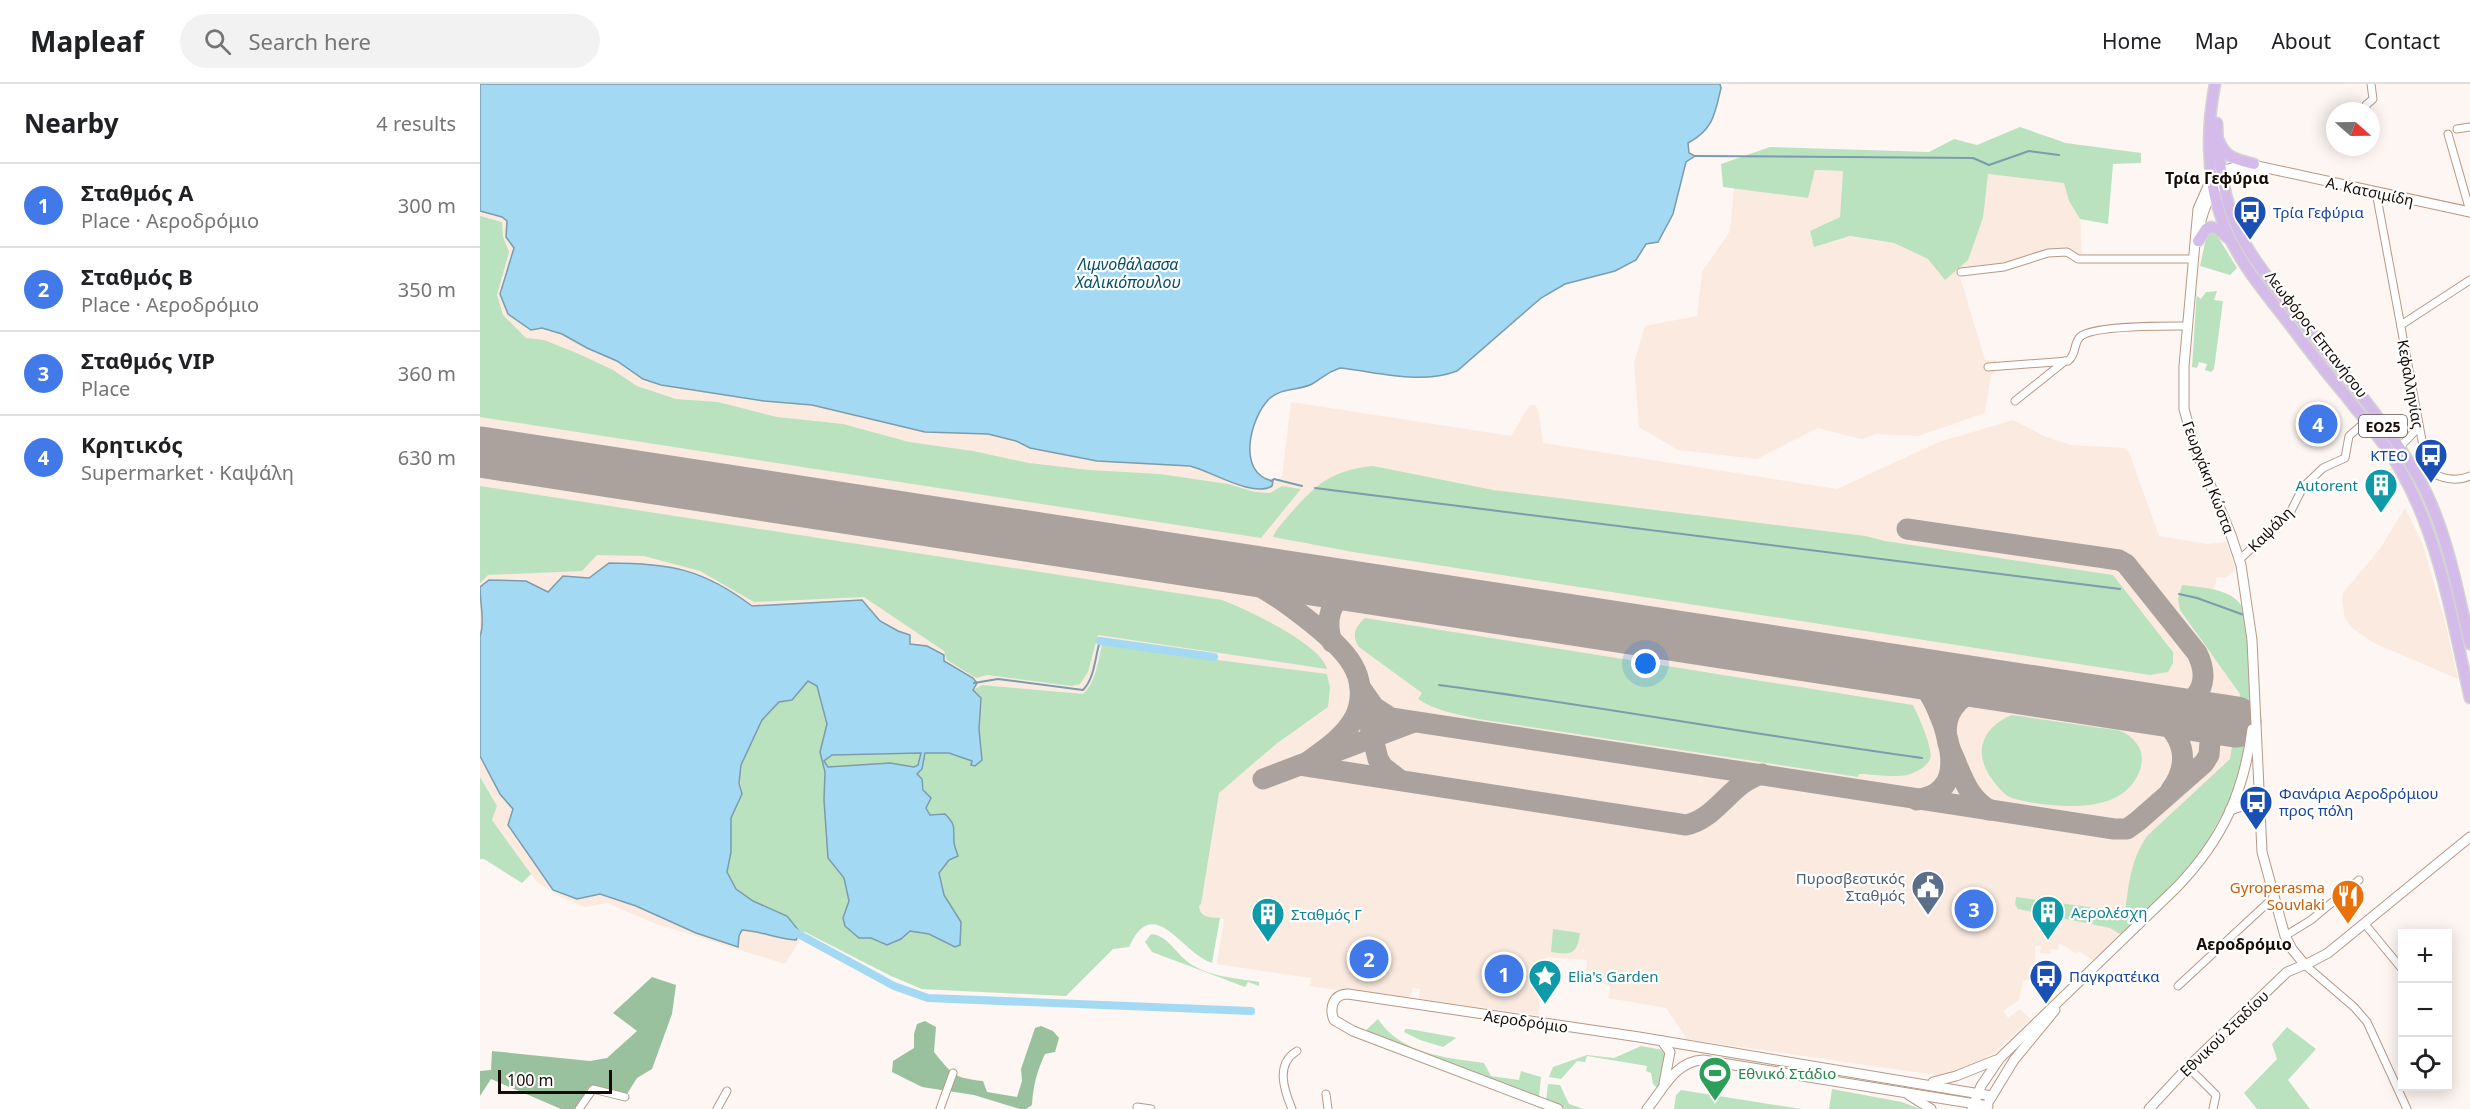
<!DOCTYPE html>
<meta charset="utf-8">
<style>
body{margin:0;font-family:"Noto Sans",sans-serif;background:#f2f2f2;color:#202124}
.controls{position:absolute;right:18px;bottom:18px;display:grid;overflow:hidden;border-radius:0px;box-shadow:0 3px 15px #0003}
.controls button{width:54px;height:54px;display:grid;place-items:center;padding:0;border:0;border-bottom:2px solid #e0e0e0;background:#fff;color:#202124;font:30px sans-serif}
.compass{position:absolute;left:1846px;top:18px;width:54px;height:54px;border-radius:50%;background:#fff;box-shadow:0 3px 15px #0003;rotate:110deg}
.scale{position:absolute;left:18px;bottom:15px;width:114px;box-sizing:border-box;padding-left:6px;border:3px solid #170c05;border-top:0;font-size:16px;line-height:21px;white-space:nowrap;color:#170c05;-webkit-text-stroke:4px #fff;paint-order:stroke}
.you{position:absolute;left:1166px;top:580px;width:21px;height:21px;margin:-15px;border:4px solid #fff;border-radius:50%;background:#1a73e8;box-shadow:0 0 0 9px #1a73e833}
.badge{display:grid;place-items:center;width:39px;height:39px;border-radius:50%;background:#4179e9;color:#fff;font-size:20px;font-weight:700}
.pin{position:absolute;translate:-50% -50%;border:3px solid #fff;box-shadow:0 2px 6px #0006}
.list{margin:0;padding:0;list-style:none}
h2{display:flex;justify-content:space-between;align-items:center;height:78px;margin:0;padding:0 24px;font-size:26px}
h2 small{font-size:20px;font-weight:400;color:#757577}
.list li{display:grid;grid-template-columns:39px 1fr auto;gap:18px;align-items:center;box-sizing:border-box;height:84px;padding:0 24px;border-top:2px solid #e0e0e0}
.list b{display:block;font-size:22px;white-space:nowrap}
.list p{margin:0;font-size:20px;white-space:nowrap;color:#757577}
.list em{font-size:20px;font-style:normal;color:#757577}
.icon{flex:none;width:33px;height:33px;fill:none;stroke:currentColor;stroke-width:2;stroke-linecap:round;stroke-linejoin:round}
.map{position:relative;flex:none;width:1990px;height:1025px;overflow:hidden}
header{display:flex;align-items:center;gap:36px;box-sizing:border-box;height:84px;padding:0 30px;background:#fff;border-bottom:2px solid #e0e0e0}
header strong{font-size:28px}
nav{display:flex;gap:33px;margin-inline-start:auto;font-size:21px}
.search{width:420px;height:54px;background:#f2f2f2;display:flex;align-items:center;gap:15px;box-sizing:border-box;padding:0 21px;border-radius:33px;color:#757577;font-size:22px}
main{display:flex}
aside{flex:1;background:#fff}
.map>svg:first-child{display:block}
.built{fill:#fbeae0}
.green{fill:#bbe2bf}
.forest{fill:#9ac19e}
.water{fill:#a4d9f3;stroke:#7a9cac;stroke-width:1.5;fill-rule:evenodd}
.lines{fill:none;stroke-linecap:round;stroke-linejoin:round}
.stream{stroke:#7a9cac;stroke-width:2}
.canal{stroke:#a4d9f3;stroke-width:8}
.taxiway{stroke:#aba29e;stroke-width:21}
.runway{stroke:#aba29e;stroke-width:51}
.street-casing{stroke:#b89885;stroke-width:9}
.secondary-casing{stroke:#b89885;stroke-width:11}
.primary-casing{stroke:#d5d3d2;stroke-width:13}
.street{stroke:#fff;stroke-width:7}
.secondary{stroke:#fff;stroke-width:9}
.primary{stroke:#d5bbea;stroke-width:10}
.labels{text-anchor:middle;dominant-baseline:central;stroke-width:4.5;stroke-linejoin:round;paint-order:stroke}
.shield{fill:#fff;stroke:#5d5550;stroke-width:1.5}
.shield-label{font-size:14px;font-weight:bold;fill:#170c05}
.street-label{font-size:15px;fill:#170c05;stroke:#fff}
.transit-label{font-size:15px;fill:#164399;stroke:#fff;text-anchor:start}
.culture-label{font-size:15px;fill:#0d838f;stroke:#fff;text-anchor:start}
.service-label{font-size:15px;fill:#4e5e75;stroke:#fff;text-anchor:end}
.food-label{font-size:15px;fill:#c56008;stroke:#fff;text-anchor:end}
.leisure-label{font-size:15px;fill:#27864d;stroke:#fff;text-anchor:start}
.neighbourhood-label{font-size:16px;font-weight:bold;fill:#170c05;stroke:#fff}
.water-label{font-size:16px;font-style:italic;fill:#064e68;stroke:#fff}
</style>
<header>
<strong>Mapleaf</strong>
<div class="search"><svg class="icon" aria-label="search" viewBox="0 0 24 24"><circle cx="10" cy="10" r="6"/><path d="M15 15l6 6"/></svg>Search here</div>
<nav><a>Home</a><a>Map</a><a>About</a><a>Contact</a></nav>
</header>
<main>
<aside>
<h2>Nearby<small>4 results</small></h2>
<ul class="list">
<li><span class="badge">1</span><div><b>Σταθμός Α</b><p>Place · Αεροδρόμιο</p></div><em>300 m</em></li>
<li><span class="badge">2</span><div><b>Σταθμός B</b><p>Place · Αεροδρόμιο</p></div><em>350 m</em></li>
<li><span class="badge">3</span><div><b>Σταθμός VIP</b><p>Place</p></div><em>360 m</em></li>
<li><span class="badge">4</span><div><b>Κρητικός</b><p>Supermarket · Καψάλη</p></div><em>630 m</em></li>
</ul>
</aside>
<div class="map">
<svg width="1990" height="1025" viewBox="0 0 1990 1025">
<rect width="100%" height="100%" fill="#fdf6f2"/>
<g class="built">
<path d="M1335 86 1364 87 1360 133 1331 147 1414 159 1448 175 1503 134 1507 90 1584 99 1589 117 1600 135 1602 172H1597L1591 167 1522 181 1488 186 1480 193 1505 276H1516L1515 289 1511 291 1505 329 1438 352 1396 350 1382 355 1338 344 1277 375 1198 366 1159 343 1154 279 1165 242 1217 232 1222 188 1250 147 1254 104 1327 114Z"/>
<path d="M0 127 22 133 27 138 26 153 34 163 21 200 28 230 51 246 62 244 82 250 107 264 137 277 163 295 181 301 284 317 332 321 445 348 508 350 536 357 543 361 642 378 710 382 725 385 766 403 785 406 802 392 811 318 1031 352 1050 321H1055L1058 325 1063 359 1357 405 1459 358 1533 336 1564 352 1590 361 1644 364 1649 368 1679 452 1727 460 1747 458 1755 486 1745 494 1737 493 1734 505 1751 511 1764 524 1758 701 1722 768 1663 832 1613 876 1598 867 1597 870 1581 860H1579L1578 866 1571 865 1570 870 1560 869 1561 862H1555V880L1550 883 1549 896H1543L1539 916 1523 927 1528 934 1540 925 1550 935 1515 968 1493 981 1469 990 1456 991 1207 955 1186 924 1128 914 1131 902 1105 894 1107 876 1066 873 1058 931 939 915 940 905 933 904 929 917 830 902 831 894 737 880 744 835 725 832 719 826 664 830 649 863 633 865 586 912 442 905 411 892 325 848 305 880 176 840 127 819 105 823 79 812 56 797 12 736 17 722 0 693Z"/>
<path d="M1925 424 1943 461 1965 538 1978 595 1894 559 1873 545 1865 534 1862 516 1863 509 1900 465Z"/>
</g>
<g class="green">
<path d="M1540 43 1586 59 1661 69V79L1633 80 1628 140 1600 135 1589 117 1584 99 1508 90 1503 134 1488 176 1465 196 1448 175 1414 159 1370 152 1334 163 1330 147 1360 133 1363 87 1335 86 1328 114 1243 103 1241 80 1290 63 1449 68 1474 55 1497 61Z"/>
<path d="M0 132 22 138 23 153 29 168 17 211 23 231 46 254 64 256 99 270 133 286 157 302 196 315 238 318 297 333 363 340 429 358 493 367 549 379 609 386 680 390 748 400 775 408 790 409 802 402 821 405 781 454 0 333Z"/>
<path d="M1731 148 1738 153 1757 184 1750 191 1720 182 1726 154Z"/>
<path d="M1717 205V212L1721 215 1726 208 1737 207 1734 216 1743 217 1734 285 1731 288 1725 286 1727 280 1719 278 1717 284 1712 283Z"/>
<path d="M893 382 1013 406 1386 452 1405 457 1633 491 1693 568V579L1688 588 1670 591 873 468 793 453C796 445 804 437 810 430 836 400 852 386 893 382Z"/>
<path d="M0 402 742 516C766 525 841 560 847 585L618 551 608 588 600 600 591 602 507 591 496 594 467 576 464 567 384 513 274 518 220 487 164 472 117 471 102 487 8 491 0 499Z"/>
<path d="M1702 501C1725 504 1757 504 1766 530L1770 607 1765 667 1758 701 1722 768 1663 832 1640 850 1630 844 1538 825 1535 820 1536 813 1645 828C1649 800 1650 777 1667 752L1750 675 1760 610 1700 526 1698 515Z"/>
<path d="M885 534 1433 621C1438 631 1454 666 1450 675 1447 683 1435 689 1427 691 1413 694 1393 690 1379 690L1378 693 998 635C978 630 955 627 938 615L942 609 879 563C871 552 875 543 885 534Z"/>
<path d="M622 561 847 590 850 604 848 623 796 660 739 709 721 820 719 822C720 834 730 833 740 834L732 879C701 869 674 808 649 863L633 865 586 912 442 905 411 892 325 848H320L307 832 273 817 256 805 247 788 250 773 251 734 262 707 259 693 261 681 282 636 299 618 312 616 328 597 337 602 347 640 340 668 345 687 344 716 348 773 364 794 369 817 363 834 379 854H391L407 861 421 855 430 847 449 850 468 858 481 838 464 811 459 789 469 776 475 747 458 731H450C443 719 447 699 437 690L442 685 445 669H469L492 677 502 676 499 645 501 614 493 606 502 601 603 610C616 598 618 578 622 561Z"/>
<path d="M1532 631C1560 635 1587 639 1614 643 1623 645 1637 644 1645 649 1666 662 1666 681 1653 699 1640 717 1617 721 1596 722 1576 722 1551 720 1532 714 1526 712 1519 705 1515 699 1492 672 1500 644 1532 631Z"/>
<path d="M441 669 438 681 434 683 410 679 348 683 344 677 352 671Z"/>
<path d="M0 693 17 722 12 736 51 790 42 799 4 775H0Z"/>
<path d="M1073 845 1100 849C1097 871 1091 871 1071 868Z"/>
<path d="M671 850C687 851 696 869 708 878 728 893 756 894 779 898V902L768 898 765 903 672 868 665 858Z"/>
<path d="M898 935C921 970 967 974 1004 979L1011 992 1039 996 1041 987 1061 993 1059 1014 884 948Z"/>
<path d="M1807 943 1836 965 1808 996 1830 1025H1777L1764 1009 1797 975 1792 960Z"/>
<path d="M929 945 974 953 976 954 963 963 940 956 924 948 925 945Z"/>
<path d="M1161 962 1183 966C1194 984 1175 1010 1164 1025H1161L1177 1004 1173 1000 1171 989 1166 987 1167 982 1107 972 1105 978 1097 977 1081 995 1069 993 1073 983 1107 971 1134 974Z"/>
<path d="M1068 1000 1080 1001 1089 1020 1104 1025H1086L1066 1017Z"/>
<path d="M1352 1005 1422 1018 1440 1025H1349Z"/>
<path d="M1201 1006 1321 1025H1194L1196 1011Z"/>
</g>
<g class="forest">
<path d="M172 893 196 901 192 930 172 985 157 994 147 1010 114 1002 108 1004 96 1025H81L11 995 0 1012V987L11 986 12 967 110 977 127 974 157 947 133 929Z"/>
<path d="M445 937 456 943 454 968C472 990 473 994 503 997L507 1008 537 1013 542 997 541 985 555 944 561 942 573 947 579 954 575 968 565 970C557 987 553 1002 552 1021L546 1025H540L494 1011 442 1003 412 988 413 977 434 964V950L437 940Z"/>
</g>
<g class="water">
<path d="M0 0H1240L1241 4C1235 30 1233 46 1208 59L1209 69 1215 72 1206 78 1193 130 1178 158 1166 160 1156 176 1135 187 1085 200 1061 214 977 287C940 301 898 288 860 284 845 289 843 294 832 300 818 307 802 303 789 315 770 334 756 390 793 397L792 402C773 414 731 387 710 382L617 377 550 364 536 357 508 350 445 348 332 321 284 317 181 301 163 295 137 277 107 264 82 250 62 244 51 246 28 230 20 210 34 164 26 153 27 137 22 133 0 127Z"/>
<path d="M129 479C189 479 223 485 272 522L382 516 400 537 418 547 430 551V560L447 562 464 571V577L493 594 497 599 493 606 501 614 499 645 502 676 495 682 491 681 492 677 469 669H445L442 685 437 690 442 695 443 706 451 714 446 724 450 731 465 730C477 742 473 744 474 758 474 762 477 768 478 772L469 776 459 789 464 811 481 838 480 861 475 863 449 850 430 847 421 855 407 861 391 854H379L365 842 363 834 369 817 364 794 348 774 344 716 345 688 340 668 347 640 337 602 328 597 312 616 299 618 282 636 261 681 259 699 262 710 251 734V768L247 788 256 805 273 817 307 832 320 848 316 856C297 855 281 847 262 846L259 852 258 863 216 849 156 822 120 810 97 815 73 806 28 741 33 725 20 710 0 672V552C5 540 0 518 0 503L9 496 46 497 68 508 83 492 109 494ZM441 669 438 681 434 683 410 679 348 683 344 677 352 671Z"/>
</g>
<g class="lines">
<g class="stream">
<path d="M1215 72 1493 74 1509 81 1549 67 1579 71"/>
<path d="M791 397 794 395 822 402"/>
<path d="M835 404 1640 505"/>
<path d="M1699 510 1717 514 1764 531"/>
<path d="M494 599 518 595 603 606C615 594 615 572 620 557"/>
<path d="M959 601C1121 622 1281 652 1442 674"/>
</g>
<g class="canal">
<path d="M620 557 734 573"/>
<path d="M311 846 414 902 448 914 771 927"/>
</g>
<g class="taxiway">
<path d="M1427 445 1639 476 1646 480 1717 569C1735 605 1710 628 1674 626"/>
<path d="M699 475C721 481 744 485 765 495 793 507 857 554 872 580 882 596 883 616 875 633 865 652 846 665 829 677"/>
<path d="M852 558C845 537 849 513 874 506 883 504 894 506 903 507"/>
<path d="M1420 587C1431 591 1439 596 1446 605 1461 626 1483 683 1462 704 1455 712 1447 713 1437 716"/>
<path d="M880 603 894 623 911 634 1634 745H1647L1658 737 1724 679 1729 671 1730 658"/>
<path d="M882 609 898 675 903 683 920 696"/>
<path d="M1655 623C1694 634 1718 669 1691 706"/>
<path d="M820 681 1206 741C1237 735 1251 698 1282 690"/>
<path d="M783 695 934 638"/>
<path d="M1509 726C1491 715 1485 700 1477 681 1474 673 1470 666 1468 659 1459 625 1488 601 1519 602"/>
</g>
<path class="runway" d="M0 368 1756 638"/>
<g class="street-casing">
<g id="street">
<path d="M1886 27V21L1893 15 1891 0"/>
<path d="M1977 45 1990 43"/>
<path d="M1968 50 1990 127"/>
<path d="M1896 108 1946 378 1949 386C1959 395 1978 398 1990 392"/>
<path d="M1481 188 1524 183 1568 169 1587 168 1598 175H1714"/>
<path d="M1921 241 1990 196"/>
<path d="M1508 283 1588 277C1597 270 1593 260 1600 253 1612 241 1688 242 1707 242"/>
<path d="M1535 317 1585 277"/>
<path d="M1918 365 1939 343"/>
<path d="M1759 476 1810 429 1823 403 1843 384 1865 374 1869 352 1886 337"/>
<path d="M1884 839 1922 885"/>
<path d="M1805 852 1831 836 1879 796"/>
<path d="M1825 881 1874 923 1887 938 1927 1025"/>
<path d="M1698 902 1793 814"/>
<path d="M1708 983 1736 1011 1733 1025"/>
<path d="M846 1010 848 1025"/>
<path d="M657 1023 671 1025"/>
<path d="M99 1025 113 1005 145 1013"/>
<path d="M237 1025 247 1007"/>
<path d="M460 1025 473 989"/>
<path d="M812 1025C804 1006 795 980 817 967"/>
</g>
</g>
<g class="secondary-casing">
<g id="secondary">
<path d="M1720 141C1729 102 1744 89 1784 85"/>
<path d="M1750 726 1765 721 1779 725"/>
<path d="M1825 881 1812 865 1805 852 1782 768 1772 556 1761 481 1751 451 1715 364 1704 325V282L1718 125 1733 91 1740 87 1768 80 1990 128"/>
<path d="M1182 957 1190 968 1184 999"/>
<path d="M1453 998 1476 992 1516 976"/>
<path d="M1429 1011 1451 1025"/>
<path d="M1509 1017 1534 976 1575 926"/>
<path d="M1078 1025 873 947 854 936C849 924 853 910 868 910L1159 953 1512 1012"/>
<path d="M1167 1025C1183 1006 1195 977 1223 976L1508 1022"/>
<path d="M1492 1025 1501 1002 1520 974 1697 803C1742 756 1764 709 1772 645"/>
<path d="M1669 1025 1708 983 1807 888 1831 878 1848 869 1990 753"/>
</g>
</g>
<g class="primary-casing">
<g id="primary">
<path d="M1735 0C1727 41 1726 90 1740 130 1753 171 1781 204 1807 237 1826 262 1845 288 1866 312 1885 337 1907 361 1922 389 1960 456 1973 540 1990 614"/>
<path d="M1737 39C1738 76 1743 112 1758 146 1772 176 1795 202 1815 228 1856 281 1902 333 1937 391 1966 441 1977 504 1990 560"/>
<path d="M1739 57C1745 74 1758 76 1774 80"/>
<path d="M1718 157 1726 145 1731 143 1738 145 1748 154"/>
</g>
</g>
<use href="#street" class="street"/>
<use href="#secondary" class="secondary"/>
<use href="#primary" class="primary"/>
</g>
<defs>
<g id="bus-pin" transform="scale(1.725)"><path d="M0 17L-7.5 6A9.5 9.5 0 1 1 7.5 6Z" fill="#1a4fb4" stroke="#fff"/><path d="M-5-6H5V4H4V6H2V4H-2V6H-4V4H-5ZM-3.5-4V0h7V-4ZM-3.5 1.2v1.5H-2V1.2ZM2 1.2v1.5H3.5V1.2Z" fill="#fff"/></g>
<g id="building-pin" transform="scale(1.725)"><path d="M0 17L-7.5 6A9.5 9.5 0 1 1 7.5 6Z" fill="#0f9aa8" stroke="#fff"/><path d="M-4-6H4V6H1V3H-1V6H-4ZM-2.5-4.3h1.7v1.8h-1.7ZM.8-4.3h1.7v1.8H.8ZM-2.5-1h1.7V.8h-1.7ZM.8-1h1.7V.8H.8Z" fill="#fff"/></g>
<g id="civic-pin" transform="scale(1.725)"><path d="M0 17L-7.5 6A9.5 9.5 0 1 1 7.5 6Z" fill="#5c6f8a" stroke="#fff"/><path d="M-.6-6.5H3V-4.5H.6V-3L4-1V1h2V6H-6V1h2V-1L-.6-3ZM-1.2 2.5V6h2.4V2.5Z" fill="#fff"/></g>
<g id="restaurant-pin" transform="scale(1.725)"><path d="M0 17L-7.5 6A9.5 9.5 0 1 1 7.5 6Z" fill="#e8710a" stroke="#fff"/><path d="M-5-6h1v4h1v-4h1v4h1v-4h1v5L-1.5 .5V6h-2V.5L-5-1ZM5-6V6H3V1.5H1.5Q1.5-4 5-6Z" fill="#fff"/></g>
<g id="sight-pin" transform="scale(1.725)"><path d="M0 17L-7.5 6A9.5 9.5 0 1 1 7.5 6Z" fill="#0f9aa8" stroke="#fff"/><path d="M0-6L1.8-2.2L6-1.7L2.9 1.2L3.7 5.4L0 3.3L-3.7 5.4L-2.9 1.2L-6-1.7L-1.8-2.2Z" fill="#fff"/></g>
<g id="stadium-pin" transform="scale(1.725)"><path d="M0 17L-7.5 6A9.5 9.5 0 1 1 7.5 6Z" fill="#2e9e5b" stroke="#fff"/><path d="M0-5a6.5 5 0 1 0 0 10a6.5 5 0 1 0 0-10ZM-3.5-1.8h7v3.6h-7Z" fill="#fff"/></g>
</defs>
<g fill-rule="evenodd">
<use href="#bus-pin" x="1770" y="128"/>
<use href="#bus-pin" x="1951" y="371"/>
<use href="#building-pin" x="1901" y="401"/>
<use href="#bus-pin" x="1776" y="718"/>
<use href="#civic-pin" x="1448" y="803"/>
<use href="#restaurant-pin" x="1868" y="812"/>
<use href="#building-pin" x="1568" y="828"/>
<use href="#building-pin" x="788" y="830"/>
<use href="#sight-pin" x="1065" y="892"/>
<use href="#bus-pin" x="1566" y="892"/>
<use href="#stadium-pin" x="1235" y="989"/>
</g>
<g class="labels">
<rect class="shield" x="1879" y="331" width="48" height="22" rx="4.5"/>
<g class="shield-label">
<text x="1903" y="342">ΕΟ25</text>
</g>
<g class="street-label">
<text transform="translate(1890 107) rotate(12)">Α. Κατσιμίδη</text>
<text transform="translate(1837 250) rotate(52)">Λεωφόρος Επτανήσου</text>
<text transform="translate(1931 300) rotate(80)">Κεφαλληνίας</text>
<text transform="translate(1729 393) rotate(69)">Γεωργάκη Κώστα</text>
<text transform="translate(1790 445) rotate(-45)">Καψάλη</text>
<text transform="translate(1046 937) rotate(8)">Αεροδρόμιο</text>
<text transform="translate(1744 949) rotate(-44)">Εθνικού Σταδίου</text>
</g>
<g class="transit-label">
<text x="1793" y="128">Τρία Γεφύρια</text>
<text x="1928" y="371" text-anchor="end">ΚΤΕΟ</text>
<text x="1799" y="709">Φανάρια Αεροδρόμιου<tspan x="1799" dy="17">προς πόλη</tspan></text>
<text x="1589" y="892">Παγκρατέικα</text>
</g>
<g class="culture-label">
<text x="1878" y="401" text-anchor="end">Autorent</text>
<text x="1591" y="828">Αερολέσχη</text>
<text x="811" y="830">Σταθμός Γ</text>
<text x="1088" y="892">Elia's Garden</text>
</g>
<g class="service-label">
<text x="1425" y="794">Πυροσβεστικός<tspan x="1425" dy="17">Σταθμός</tspan></text>
</g>
<g class="food-label">
<text x="1845" y="803">Gyroperasma<tspan x="1845" dy="17">Souvlaki</tspan></text>
</g>
<g class="leisure-label">
<text x="1258" y="989">Εθνικό Στάδιο</text>
</g>
<g class="neighbourhood-label">
<text x="1737" y="94">Τρία Γεφύρια</text>
<text x="1764" y="860">Αεροδρόμιο</text>
</g>
<g class="water-label">
<text x="648" y="180">Λιμνοθάλασσα<tspan x="648" dy="18">Χαλικιόπουλου</tspan></text>
</g>
</g>
</svg>
<div class="controls">
<button>+</button>
<button>−</button>
<button><svg class="icon" aria-label="locate" viewBox="0 0 24 24"><circle cx="12" cy="12" r="6"/><path d="M12 2v4M12 18v4M2 12h4M18 12h4"/></svg></button>
</div>
<svg class="compass" viewBox="-18 -18 36 36"><path d="M0-13l5 13h-10z" fill="#e53935"/><path d="M0 13l5-13h-10z" fill="#757577"/></svg>
<div class="scale">100 m</div>
<div class="you"></div>
<div class="pin badge" style="left:1024px;top:890px">1</div>
<div class="pin badge" style="left:889px;top:875px">2</div>
<div class="pin badge" style="left:1494px;top:825px">3</div>
<div class="pin badge" style="left:1838px;top:340px">4</div>
</div>
</main>
